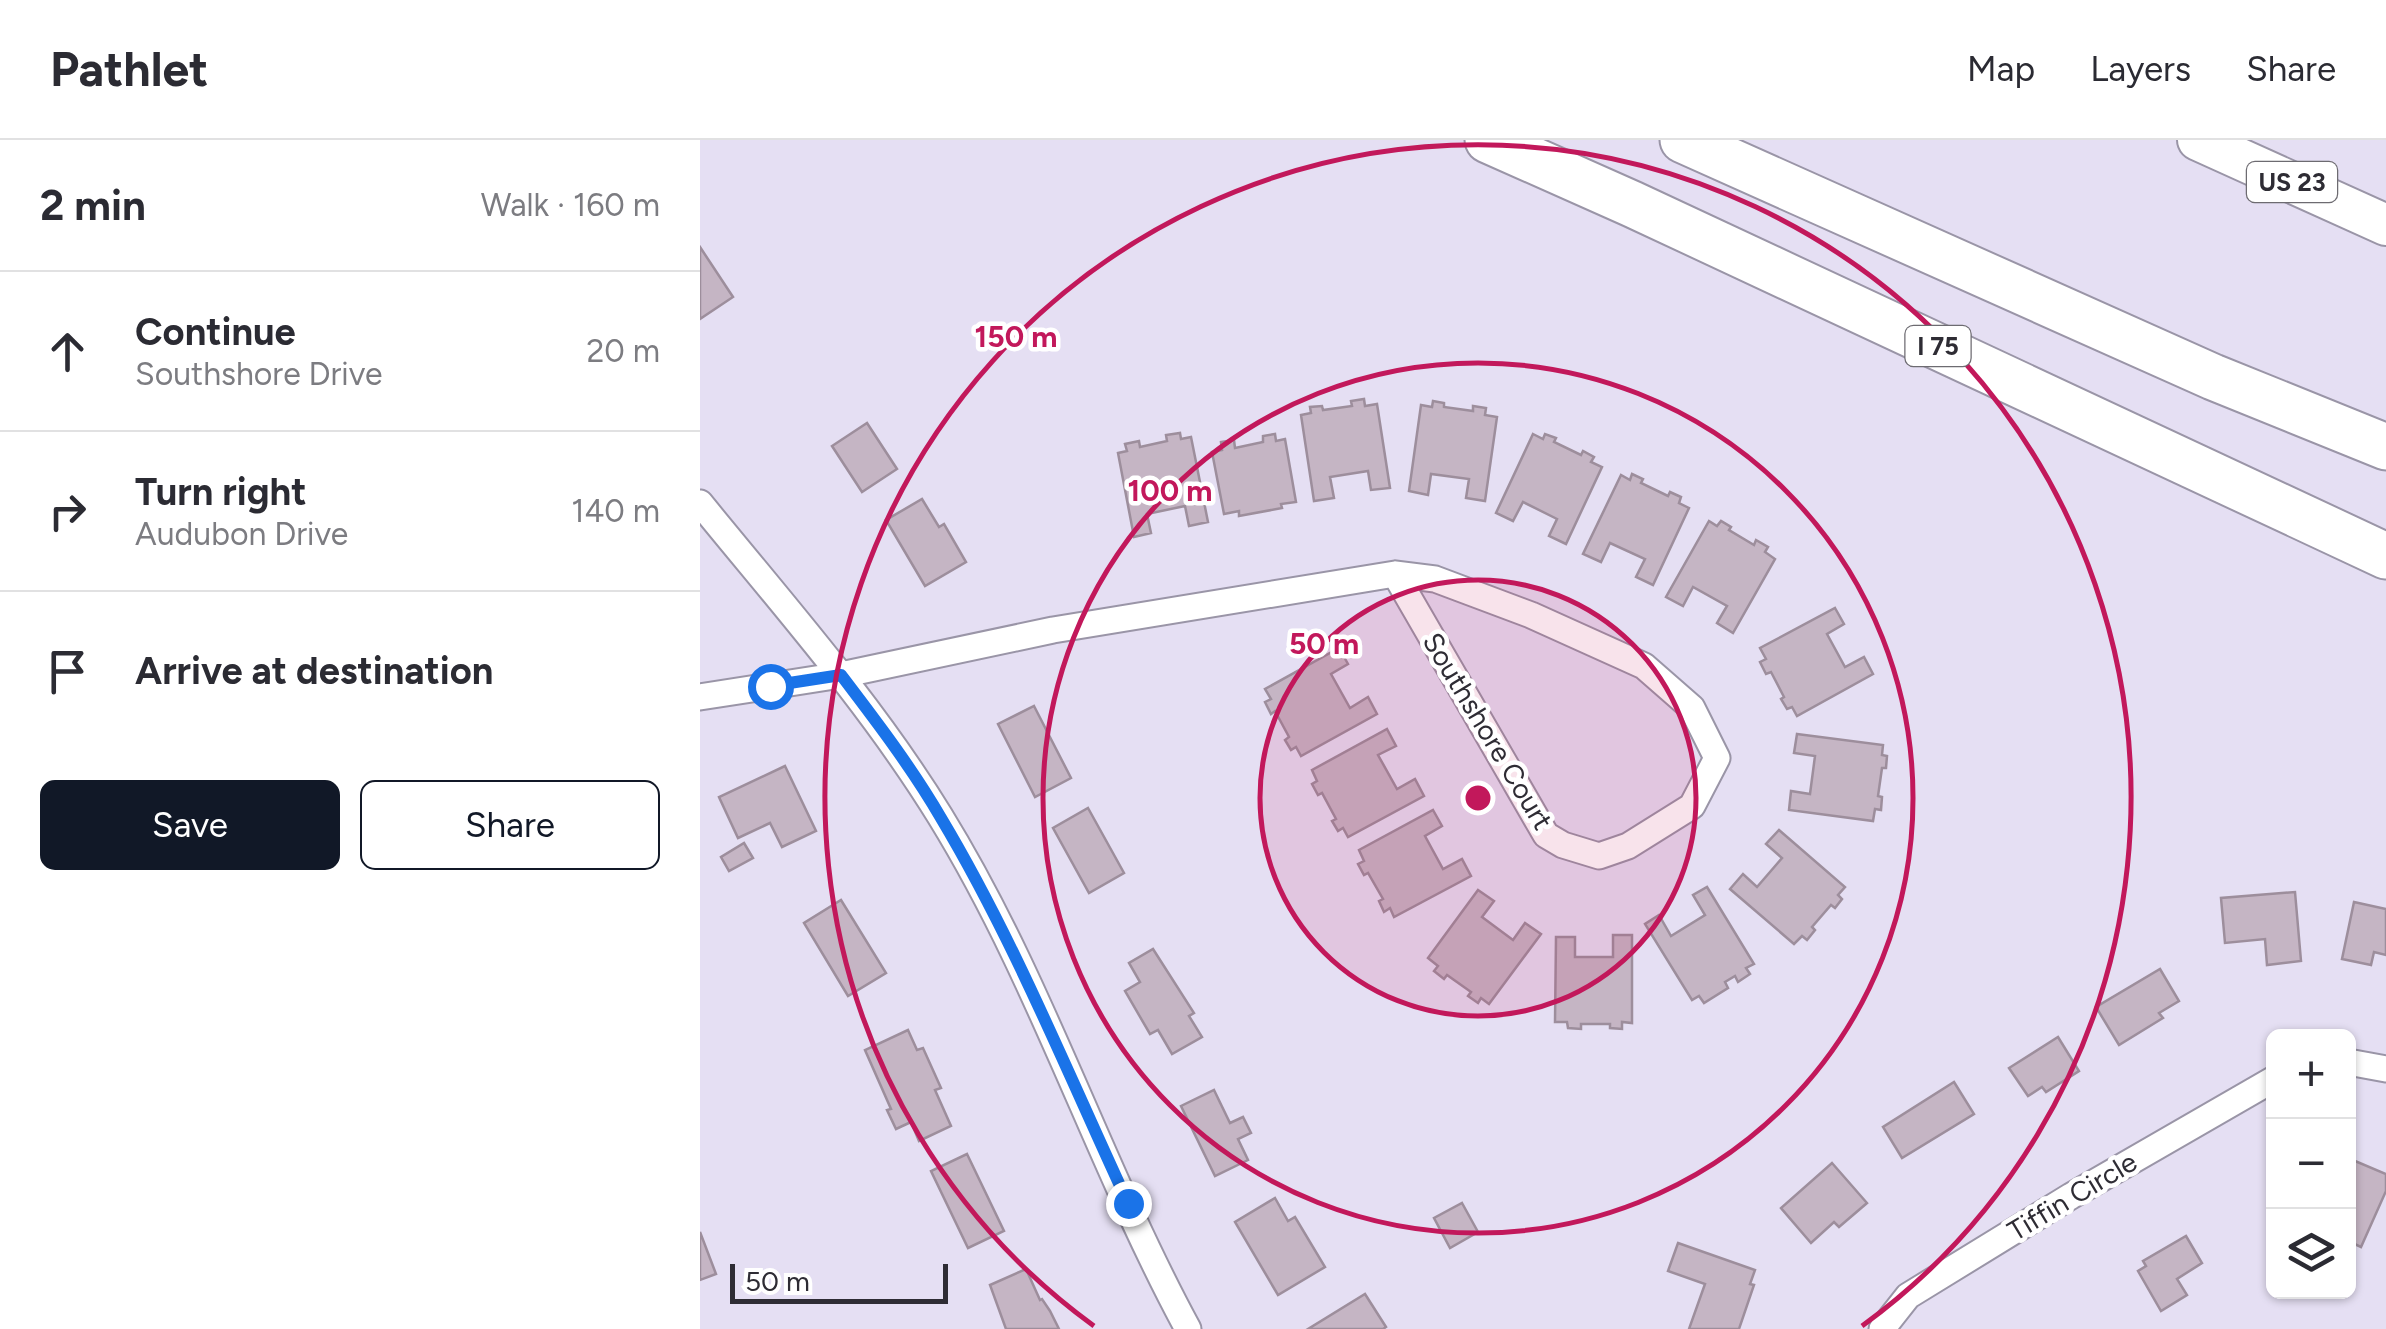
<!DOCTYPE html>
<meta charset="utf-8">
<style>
body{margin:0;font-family:Figtree,sans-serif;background:#f7f7f7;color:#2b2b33}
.controls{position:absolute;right:30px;bottom:30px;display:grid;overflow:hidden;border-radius:15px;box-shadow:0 2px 8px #0004}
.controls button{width:90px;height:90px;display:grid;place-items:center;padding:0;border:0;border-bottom:2px solid #e1e1e2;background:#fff;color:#2b2b33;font:50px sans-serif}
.scale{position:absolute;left:30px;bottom:25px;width:218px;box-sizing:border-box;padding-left:10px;border:5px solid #2e2c34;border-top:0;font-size:28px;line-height:35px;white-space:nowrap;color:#2e2c34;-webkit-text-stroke:8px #fff;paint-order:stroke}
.stop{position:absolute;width:30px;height:30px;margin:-22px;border:8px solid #1a73e8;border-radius:50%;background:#fff}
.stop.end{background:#1a73e8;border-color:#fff;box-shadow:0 2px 10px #0008}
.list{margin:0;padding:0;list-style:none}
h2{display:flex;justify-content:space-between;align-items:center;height:130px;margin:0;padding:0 40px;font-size:42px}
h2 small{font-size:32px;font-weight:400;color:#7c7c81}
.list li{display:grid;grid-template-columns:65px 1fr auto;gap:30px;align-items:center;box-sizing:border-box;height:160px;padding:0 40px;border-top:2px solid #e1e1e2}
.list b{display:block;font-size:38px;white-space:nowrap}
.list p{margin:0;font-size:32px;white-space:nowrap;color:#7c7c81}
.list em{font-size:32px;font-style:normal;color:#7c7c81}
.actions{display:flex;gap:20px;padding:30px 40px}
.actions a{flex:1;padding:22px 0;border:2px solid #111827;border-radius:15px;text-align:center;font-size:35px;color:#111827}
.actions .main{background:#111827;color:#fff}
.icon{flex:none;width:55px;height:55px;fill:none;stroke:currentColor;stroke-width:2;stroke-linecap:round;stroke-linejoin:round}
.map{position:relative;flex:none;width:1686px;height:1189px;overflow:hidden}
header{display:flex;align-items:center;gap:60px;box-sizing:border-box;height:140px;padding:0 50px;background:#fff;border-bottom:2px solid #e1e1e2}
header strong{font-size:48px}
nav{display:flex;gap:55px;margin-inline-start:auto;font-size:35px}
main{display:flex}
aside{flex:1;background:#fff}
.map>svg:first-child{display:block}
.building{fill:#c5b5c4;stroke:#9d8e9c;stroke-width:2.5}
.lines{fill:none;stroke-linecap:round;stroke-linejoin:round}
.street-casing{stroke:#9a95a7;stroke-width:29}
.primary-casing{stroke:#9a95a7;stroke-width:44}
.highway-casing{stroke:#9a95a7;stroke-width:49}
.street{stroke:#fff;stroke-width:25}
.primary{stroke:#fff;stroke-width:40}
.highway{stroke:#fff;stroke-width:45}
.route{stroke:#1a73e8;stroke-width:12}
.ring{fill:none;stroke:#c2185b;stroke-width:5}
.labels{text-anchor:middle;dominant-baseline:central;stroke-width:9;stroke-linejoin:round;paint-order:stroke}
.shield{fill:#fff;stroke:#6d6b71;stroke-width:2.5}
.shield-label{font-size:25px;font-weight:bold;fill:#2e2c34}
.street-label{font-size:28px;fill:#2e2c34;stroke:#fff}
.centre{fill:#c2185b;stroke:#fff;stroke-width:5}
.ring-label{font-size:30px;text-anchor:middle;font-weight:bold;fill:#c2185b;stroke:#fff;stroke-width:9;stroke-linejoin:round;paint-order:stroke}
</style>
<header>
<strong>Pathlet</strong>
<nav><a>Map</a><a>Layers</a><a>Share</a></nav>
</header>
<main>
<aside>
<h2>2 min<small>Walk · 160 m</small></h2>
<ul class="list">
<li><svg class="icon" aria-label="ahead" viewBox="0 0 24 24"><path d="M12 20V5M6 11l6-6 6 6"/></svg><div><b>Continue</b><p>Southshore Drive</p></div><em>20 m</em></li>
<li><svg class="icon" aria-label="right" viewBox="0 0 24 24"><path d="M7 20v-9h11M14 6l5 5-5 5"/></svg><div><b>Turn right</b><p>Audubon Drive</p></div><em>140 m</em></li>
<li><svg class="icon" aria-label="arrive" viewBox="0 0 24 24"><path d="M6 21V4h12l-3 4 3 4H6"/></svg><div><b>Arrive at destination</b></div></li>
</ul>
<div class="actions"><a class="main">Save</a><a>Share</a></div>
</aside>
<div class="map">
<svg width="1686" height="1189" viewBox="0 0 1686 1189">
<rect width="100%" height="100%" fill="#e5dff3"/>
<g class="building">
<path d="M0 107 33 157 0 179Z"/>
<path d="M664 259 665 266 677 264 690 348 671 350 668 331 630 337 634 358 614 361 601 275 611 273 610 267 622 266 623 270 652 266 651 261Z"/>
<path d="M733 261 744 263V267L773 271V266L786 268 785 275 797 277 785 361 766 358 769 339 731 334 728 355 709 351 721 265 732 267Z"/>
<path d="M167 283 197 329 162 352 132 306Z"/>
<path d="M480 293 481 299 491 297 508 382 489 386 485 366 447 374 451 393 434 397 418 313 427 311 425 304 439 301 440 307 467 301 466 295Z"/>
<path d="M575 294 576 301 585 299 596 362 581 364 582 368 539 376V371L524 374 512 312 522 310 521 302 534 300 535 308 563 302V296Z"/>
<path d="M833 294 843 299 845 294 856 298 854 302 881 315 883 311 894 317 891 322 902 327 866 404 849 396 857 379 823 362 813 381 796 373Z"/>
<path d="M932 334 943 339 941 343 968 356 970 352 981 357 979 363 989 368 953 445 936 437 945 419 910 403 901 422 883 414 921 335 930 340Z"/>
<path d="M222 359 239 387 244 384 266 422 225 446 186 380Z"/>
<path d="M1009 381 1017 386 1021 381 1031 387 1029 390 1054 405 1056 400 1068 407 1065 412 1075 419 1033 493 1017 483 1027 466 993 447 983 466 966 457Z"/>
<path d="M1135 468 1144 484 1127 494 1145 527 1164 517 1173 534 1097 576 1092 567 1087 569 1081 559 1084 557 1071 532 1066 534 1060 522 1066 519 1060 508Z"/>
<path d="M639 508 648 524 631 534 650 568 668 557 677 574 601 616 596 607 591 610 585 600 589 597 575 571 571 574 565 562 571 559 565 549Z"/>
<path d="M334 566 371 638 335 657 298 584Z"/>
<path d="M687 589 696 606 678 615 697 649 715 639 724 656 648 697 643 688 638 691 632 681 636 679 622 653 618 655 612 644 617 641 612 630Z"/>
<path d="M1097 594 1183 605 1182 615 1187 616 1186 628H1182L1178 656 1182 657 1181 670 1175 669 1173 681 1089 670 1091 651 1110 654 1115 616 1094 613Z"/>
<path d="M85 626 116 691 82 707 70 683 38 698 19 657Z"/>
<path d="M388 668 424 733 389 753 353 688Z"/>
<path d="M733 670 742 686 725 696 743 729 762 719 771 736 694 777 690 768 684 772 679 761 683 759 668 733 664 735 658 724 664 721 659 710Z"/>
<path d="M1079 690 1145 747 1138 755 1142 759 1135 768 1131 765 1112 787 1115 790 1107 800 1102 796 1094 804 1030 749 1043 734 1057 747 1082 718 1066 704Z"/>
<path d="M44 703 53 718 29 731 21 717Z"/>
<path d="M1007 747 1054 824 1046 828 1050 834 1038 842 1035 836 1025 842 1028 848 1004 863 999 856 992 860 945 784 959 775 971 796 1005 775 993 755Z"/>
<path d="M778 750 794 761 782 777 813 800 825 783 841 794 789 864 781 858 778 863 768 856 771 852 747 835 744 839 734 831 738 826 728 818Z"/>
<path d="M1595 752 1601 821 1567 825 1565 799 1525 803 1521 758Z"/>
<path d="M141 760 186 833 148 856 104 783Z"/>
<path d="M1654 762 1686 769V815L1674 812 1671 825 1642 819Z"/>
<path d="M913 795H932V883L922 882V889L910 888V884H881V889L868 888 867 882H855L856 797H875V817H913Z"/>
<path d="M453 809 494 873 489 876 502 897 472 914 458 890 450 894 425 851 440 842 429 823Z"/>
<path d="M1460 829 1479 861 1459 873 1463 878 1419 905 1396 867Z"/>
<path d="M208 890 217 910 223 908 241 948 235 950 251 986 219 1001 211 982 196 989 187 970 191 969 165 910Z"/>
<path d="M1358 897 1379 931 1346 952 1342 947 1328 956 1309 928Z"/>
<path d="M1254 942 1274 974 1202 1018 1183 987Z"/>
<path d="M514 950 530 983 543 977 551 993 538 999 548 1020 515 1036 481 966Z"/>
<path d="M267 1014 304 1091 268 1108 231 1031Z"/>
<path d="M1648 1018 1686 1034V1051L1661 1107 1648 1101Z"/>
<path d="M1132 1023 1167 1063 1139 1087 1134 1082 1111 1103 1081 1068Z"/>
<path d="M575 1058 588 1081 595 1077 625 1127 578 1155 535 1082Z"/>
<path d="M762 1063 778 1092 750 1108 734 1078Z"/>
<path d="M0 1092 16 1134 0 1140Z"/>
<path d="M1486 1096 1502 1123 1477 1139 1487 1155 1461 1171 1438 1131 1446 1126 1443 1121Z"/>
<path d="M978 1103 1055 1130 1050 1144 1054 1145 1039 1189H989L1005 1144 968 1131Z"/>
<path d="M326 1129 340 1160 342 1159 350 1171 359 1189H306L290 1145Z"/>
<path d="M665 1154 686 1187 683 1189H608Z"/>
</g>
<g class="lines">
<g class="street-casing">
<g id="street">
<path d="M0 363C83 465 171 564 240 676 340 838 398 1023 488 1189"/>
<path d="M0 557 141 535 353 490 695 434 735 439 831 475 944 526 992 568 1017 618 992 666 928 706 899 716 863 705 846 695 695 434"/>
<path d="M1648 922 1686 929"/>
<path d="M1182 1189 1208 1156 1371 1056 1574 939"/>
</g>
</g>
<g class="primary-casing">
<path id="primary" d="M1498 0 1686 85"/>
</g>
<g class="highway-casing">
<g id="highway">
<path d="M788 0 932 64 1686 416"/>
<path d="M983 0 1513 237 1686 307"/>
</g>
</g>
<use href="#street" class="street"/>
<use href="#primary" class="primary"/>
<use href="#highway" class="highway"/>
</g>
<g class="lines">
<path class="route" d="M70 546 141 535C176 581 212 628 241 678 314 800 368 934 428 1063"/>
</g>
<circle cx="778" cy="658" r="218" fill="#c2185b" fill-opacity=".12"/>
<g class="ring">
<circle cx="778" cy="658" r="218"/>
<circle cx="778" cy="658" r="435"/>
<path d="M394 1186A653 653 0 1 1 1162 1186"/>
</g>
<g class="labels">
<g class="shield">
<rect x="1547" y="22" width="90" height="40" rx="8"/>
<rect x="1205.5" y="186" width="65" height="40" rx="8"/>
</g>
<g class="shield-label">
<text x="1592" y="42">US 23</text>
<text x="1238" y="206">I 75</text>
</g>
<g class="street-label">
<text transform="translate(788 591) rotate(59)">Southshore Court</text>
<text transform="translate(1372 1056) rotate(-31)">Tiffin Circle</text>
</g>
</g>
<circle cx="778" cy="658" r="15" class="centre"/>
<g class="ring-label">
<text x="316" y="207">150 m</text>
<text x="470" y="361">100 m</text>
<text x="624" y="514">50 m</text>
</g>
</svg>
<div class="controls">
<button>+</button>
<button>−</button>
<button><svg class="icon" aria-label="layers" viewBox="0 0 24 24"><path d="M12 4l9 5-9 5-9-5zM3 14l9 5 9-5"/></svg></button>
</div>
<div class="scale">50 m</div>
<div class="stop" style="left:70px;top:546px"></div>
<div class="stop end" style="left:428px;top:1063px"></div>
</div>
</main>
